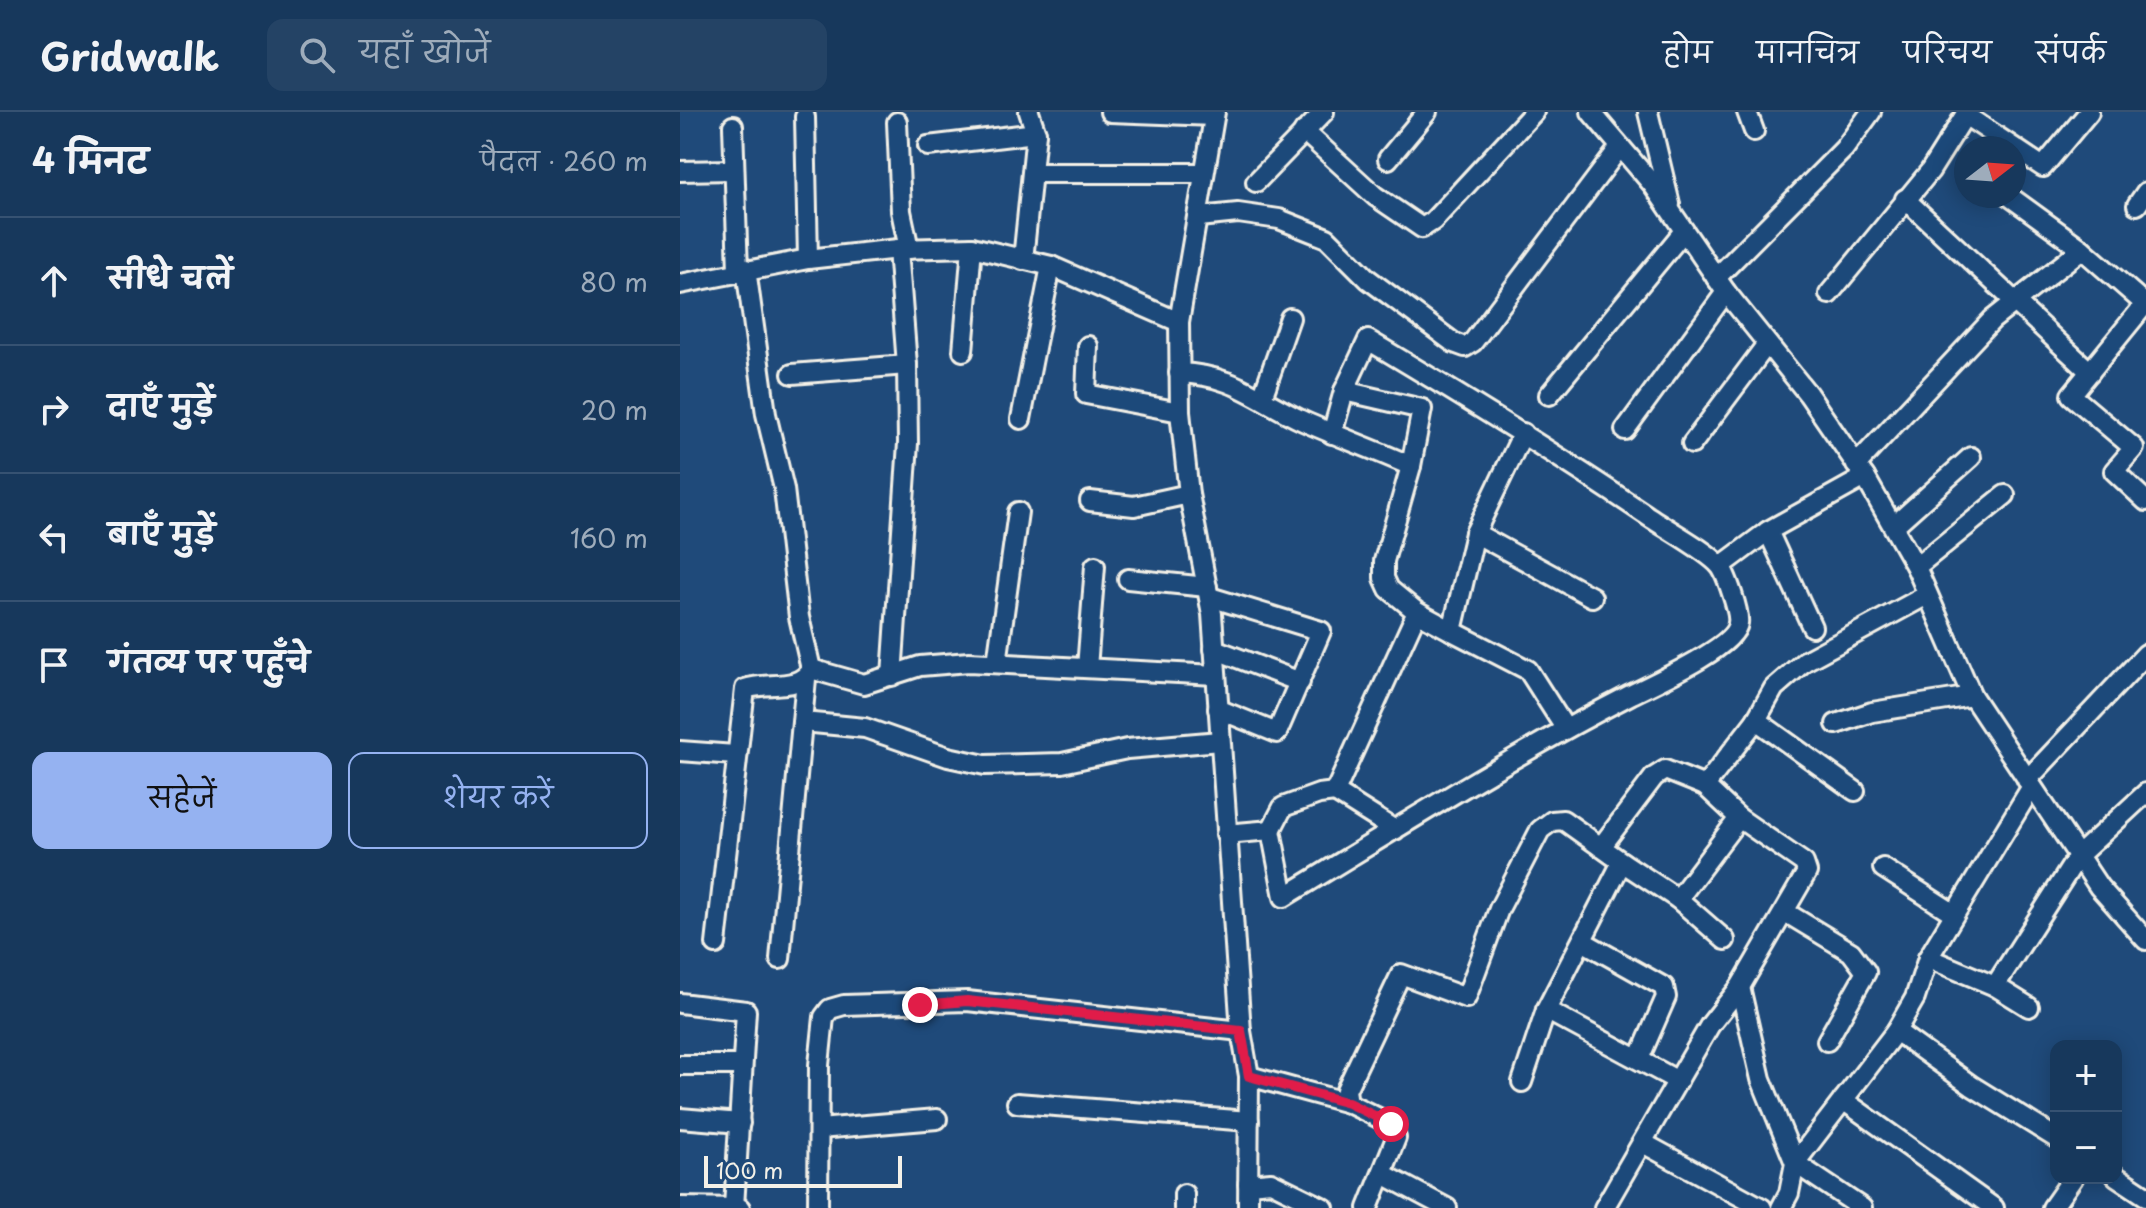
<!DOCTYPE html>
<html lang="hi">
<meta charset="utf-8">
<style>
body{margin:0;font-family:"Playpen Sans","Playpen Sans Deva",sans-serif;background:#244365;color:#f1f3f6}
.controls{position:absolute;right:24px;bottom:24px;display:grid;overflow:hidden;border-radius:16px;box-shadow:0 4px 20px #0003}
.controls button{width:72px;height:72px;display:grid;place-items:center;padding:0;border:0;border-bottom:2px solid #365272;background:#17385c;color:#f1f3f6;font:40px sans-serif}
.compass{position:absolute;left:1274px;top:24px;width:72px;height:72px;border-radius:50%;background:#17385c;box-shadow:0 4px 20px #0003;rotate:73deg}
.scale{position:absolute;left:24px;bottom:20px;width:198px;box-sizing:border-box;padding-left:8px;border:4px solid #f4f1e8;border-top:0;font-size:22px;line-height:28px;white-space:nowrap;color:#f4f1e8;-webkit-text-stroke:6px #1f4a7a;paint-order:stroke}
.stop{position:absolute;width:24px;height:24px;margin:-18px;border:6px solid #e11d48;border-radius:50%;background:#fff}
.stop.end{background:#e11d48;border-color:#fff;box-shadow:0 2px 8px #0008}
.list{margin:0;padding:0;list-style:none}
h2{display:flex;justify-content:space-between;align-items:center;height:104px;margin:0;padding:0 32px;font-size:34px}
h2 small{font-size:26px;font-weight:400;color:#9eacbb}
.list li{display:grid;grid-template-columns:52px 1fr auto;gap:24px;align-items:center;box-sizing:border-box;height:128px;padding:0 32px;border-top:2px solid #365272}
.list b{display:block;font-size:30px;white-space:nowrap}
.list em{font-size:26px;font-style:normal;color:#9eacbb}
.actions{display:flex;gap:16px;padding:24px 32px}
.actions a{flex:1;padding:18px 0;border:2px solid #95b2f1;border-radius:16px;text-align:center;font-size:28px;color:#95b2f1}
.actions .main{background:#95b2f1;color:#111}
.icon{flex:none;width:44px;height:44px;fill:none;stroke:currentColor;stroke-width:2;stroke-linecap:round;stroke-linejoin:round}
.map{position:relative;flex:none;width:1466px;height:1096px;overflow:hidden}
header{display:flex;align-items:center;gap:48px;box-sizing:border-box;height:112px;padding:0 40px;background:#17385c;border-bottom:2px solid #365272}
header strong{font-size:38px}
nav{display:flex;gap:44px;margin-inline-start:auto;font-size:28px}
.search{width:560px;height:72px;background:#244365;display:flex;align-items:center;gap:20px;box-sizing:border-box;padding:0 28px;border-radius:16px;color:#9eacbb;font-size:30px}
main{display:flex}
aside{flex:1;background:#17385c}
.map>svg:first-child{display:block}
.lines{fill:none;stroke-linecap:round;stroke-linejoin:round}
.minor-casing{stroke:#f4f1e8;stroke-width:24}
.minor{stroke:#1f4a7a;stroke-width:18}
.route{stroke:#e11d48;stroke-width:10}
</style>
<header>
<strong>Gridwalk</strong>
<div class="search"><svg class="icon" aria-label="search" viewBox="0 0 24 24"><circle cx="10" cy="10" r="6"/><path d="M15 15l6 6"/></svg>यहाँ खोजें</div>
<nav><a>होम</a><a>मानचित्र</a><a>परिचय</a><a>संपर्क</a></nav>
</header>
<main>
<aside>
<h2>4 मिनट<small>पैदल · 260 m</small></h2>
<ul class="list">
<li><svg class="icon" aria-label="ahead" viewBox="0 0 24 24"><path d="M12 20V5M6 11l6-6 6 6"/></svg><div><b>सीधे चलें</b></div><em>80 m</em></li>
<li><svg class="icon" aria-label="right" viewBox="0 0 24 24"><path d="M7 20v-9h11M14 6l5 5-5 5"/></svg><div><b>दाएँ मुड़ें</b></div><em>20 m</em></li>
<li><svg class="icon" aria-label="left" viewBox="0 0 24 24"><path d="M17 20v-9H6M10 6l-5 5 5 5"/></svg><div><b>बाएँ मुड़ें</b></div><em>160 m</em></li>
<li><svg class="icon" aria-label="arrive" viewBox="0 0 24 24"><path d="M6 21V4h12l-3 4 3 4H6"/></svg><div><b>गंतव्य पर पहुँचे</b></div></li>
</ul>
<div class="actions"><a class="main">सहेजें</a><a>शेयर करें</a></div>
</aside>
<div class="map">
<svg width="1466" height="1096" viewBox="0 0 1466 1096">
<rect width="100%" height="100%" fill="#1f4a7a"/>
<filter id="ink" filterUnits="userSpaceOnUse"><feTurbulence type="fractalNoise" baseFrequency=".0125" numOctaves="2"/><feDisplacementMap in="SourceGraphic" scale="16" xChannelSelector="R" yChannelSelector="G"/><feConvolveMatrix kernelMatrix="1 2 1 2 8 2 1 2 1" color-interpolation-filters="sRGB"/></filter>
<g filter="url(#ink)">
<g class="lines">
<g class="minor-casing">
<g id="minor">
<path d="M430 0 534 4"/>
<path d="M535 0 499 210 500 300 509 382 532 502 561 919 569 964 568 1096"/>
<path d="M911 0 973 73 1046 180 1128 282 1185 365 1236 455 1292 584 1419 775 1466 828"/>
<path d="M968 0 990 92"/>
<path d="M1067 0 1074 19"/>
<path d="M1285 3 1363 55 1409 0"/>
<path d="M125 5 128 147"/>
<path d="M217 10 221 99 229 137"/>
<path d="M53 14 58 159"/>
<path d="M624 19 695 84 742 116 753 109 854 0"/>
<path d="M248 34 356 21"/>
<path d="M708 47 747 0"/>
<path d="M0 59 54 58"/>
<path d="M354 61H524"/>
<path d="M576 70 644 0"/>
<path d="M1329 84 1402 137"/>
<path d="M1225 87 1410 260"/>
<path d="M1457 93 1466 80"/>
<path d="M519 105 558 101 599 107 647 126 688 167 774 231 785 235 793 230 940 35"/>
<path d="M343 148 356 21 349 0"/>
<path d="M1036 166 1164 37 1191 0"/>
<path d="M0 172 128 147 218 137 292 135 371 154 499 210"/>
<path d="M1149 182 1250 59 1287 0"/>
<path d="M1466 191 1391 283 1454 336 1434 359 1466 389"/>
<path d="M408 234 406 282 500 300"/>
<path d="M283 239 292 135"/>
<path d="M499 261C554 263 576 287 623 309 659 325 696 338 731 354"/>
<path d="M112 262 227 253"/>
<path d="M869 283 1004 119"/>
<path d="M582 286 610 206"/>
<path d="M341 307 371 154"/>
<path d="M945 318 1046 180"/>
<path d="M652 322 664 279"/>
<path d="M1012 332 1087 232"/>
<path d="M1176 353 1312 208 1402 137 1465 192"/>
<path d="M410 389 454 394 509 382"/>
<path d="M1215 413 1291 345"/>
<path d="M1088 419 1132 515"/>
<path d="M795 421 912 485"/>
<path d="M1041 454 1088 419 1185 365"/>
<path d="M1236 455 1325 383"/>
<path d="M448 467 527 475"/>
<path d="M530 485 641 519 597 621 538 597"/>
<path d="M737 500 772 519 795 421 843 321"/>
<path d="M772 519 848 558 885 616"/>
<path d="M534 537 620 570"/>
<path d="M317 551 338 400"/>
<path d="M407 556 415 454"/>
<path d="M131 557 184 572 240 554 289 550 536 563"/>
<path d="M212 564 228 331 227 253 218 137"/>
<path d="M1076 608 1175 679"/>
<path d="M123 610 185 616 268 645 305 653 382 651 447 637 540 629"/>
<path d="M1156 612 1192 600 1292 584"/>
<path d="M0 639 55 643"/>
<path d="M1347 668 1466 542"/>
<path d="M591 718 603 695 639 682 655 680"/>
<path d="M546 722 591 718 604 785C718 716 831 644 950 583 972 572 1056 535 1058 511 1060 501 1046 461 1040 454 1028 439 983 415 965 402 875 341 782 284 688 228L664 279 742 297 731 354 704 449V466L709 477 737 500 655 680 715 718"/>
<path d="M921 735 974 665 985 658 1025 674"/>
<path d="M1203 756 1273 801"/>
<path d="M998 787 1045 828"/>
<path d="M1105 800 1171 840 1186 860 1147 929"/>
<path d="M902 829 984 875 986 885 959 947"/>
<path d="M36 832 65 577C87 569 119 580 131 557L119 505 104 377 86 302 66 157"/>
<path d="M1248 846 1315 874"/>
<path d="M100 847 126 567"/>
<path d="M1060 875 1081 967 1115 1051 1109 1081 1101 1096"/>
<path d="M0 891 66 899 54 1095"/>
<path d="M1349 895 1315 874 1398 744 1466 681"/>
<path d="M866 898 998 969"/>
<path d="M1216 919 1292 974 1376 1026"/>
<path d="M0 953H60"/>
<path d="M569 964 668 991"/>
<path d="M842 970 866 898 942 750 998 787 1059 706"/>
<path d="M1163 988 1314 1096"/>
<path d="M337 991 569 1009"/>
<path d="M0 1006 60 1011"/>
<path d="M139 1017 257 1007"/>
<path d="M963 1031 1082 1096"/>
<path d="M703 1062 767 1096"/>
<path d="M1436 1064 1466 1084"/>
<path d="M568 1072 591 1070 644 1096"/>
<path d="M0 1095 60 1096"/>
<path d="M138 1096 139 953 144 905 150 897 164 893 287 889 561 919"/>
<path d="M504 1096V1082"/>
<path d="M688 1096 716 1026 711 1012 668 991 666 978 721 862 786 886 819 797 860 718 872 709 883 708 942 750"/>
<path d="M924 1096 1030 913 1060 875 1127 760 1124 751 1059 706 1025 674 1076 608 1094 576 1125 549 1247 483"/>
<path d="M1182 1096 1115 1051 1216 919 1235 886 1248 846 1351 676"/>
<path d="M1372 1096 1393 1066"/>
</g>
</g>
<use href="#minor" class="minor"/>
</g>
</g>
<g class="lines" filter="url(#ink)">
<path class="route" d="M240 893 287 889 561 919 569 964 668 991 711 1012"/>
</g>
</svg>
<div class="controls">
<button>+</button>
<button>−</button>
</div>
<svg class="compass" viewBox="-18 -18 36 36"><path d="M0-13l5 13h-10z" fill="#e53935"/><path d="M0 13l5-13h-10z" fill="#9eacbb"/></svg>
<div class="scale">100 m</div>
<div class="stop" style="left:711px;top:1012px"></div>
<div class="stop end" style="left:240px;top:893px"></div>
</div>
</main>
